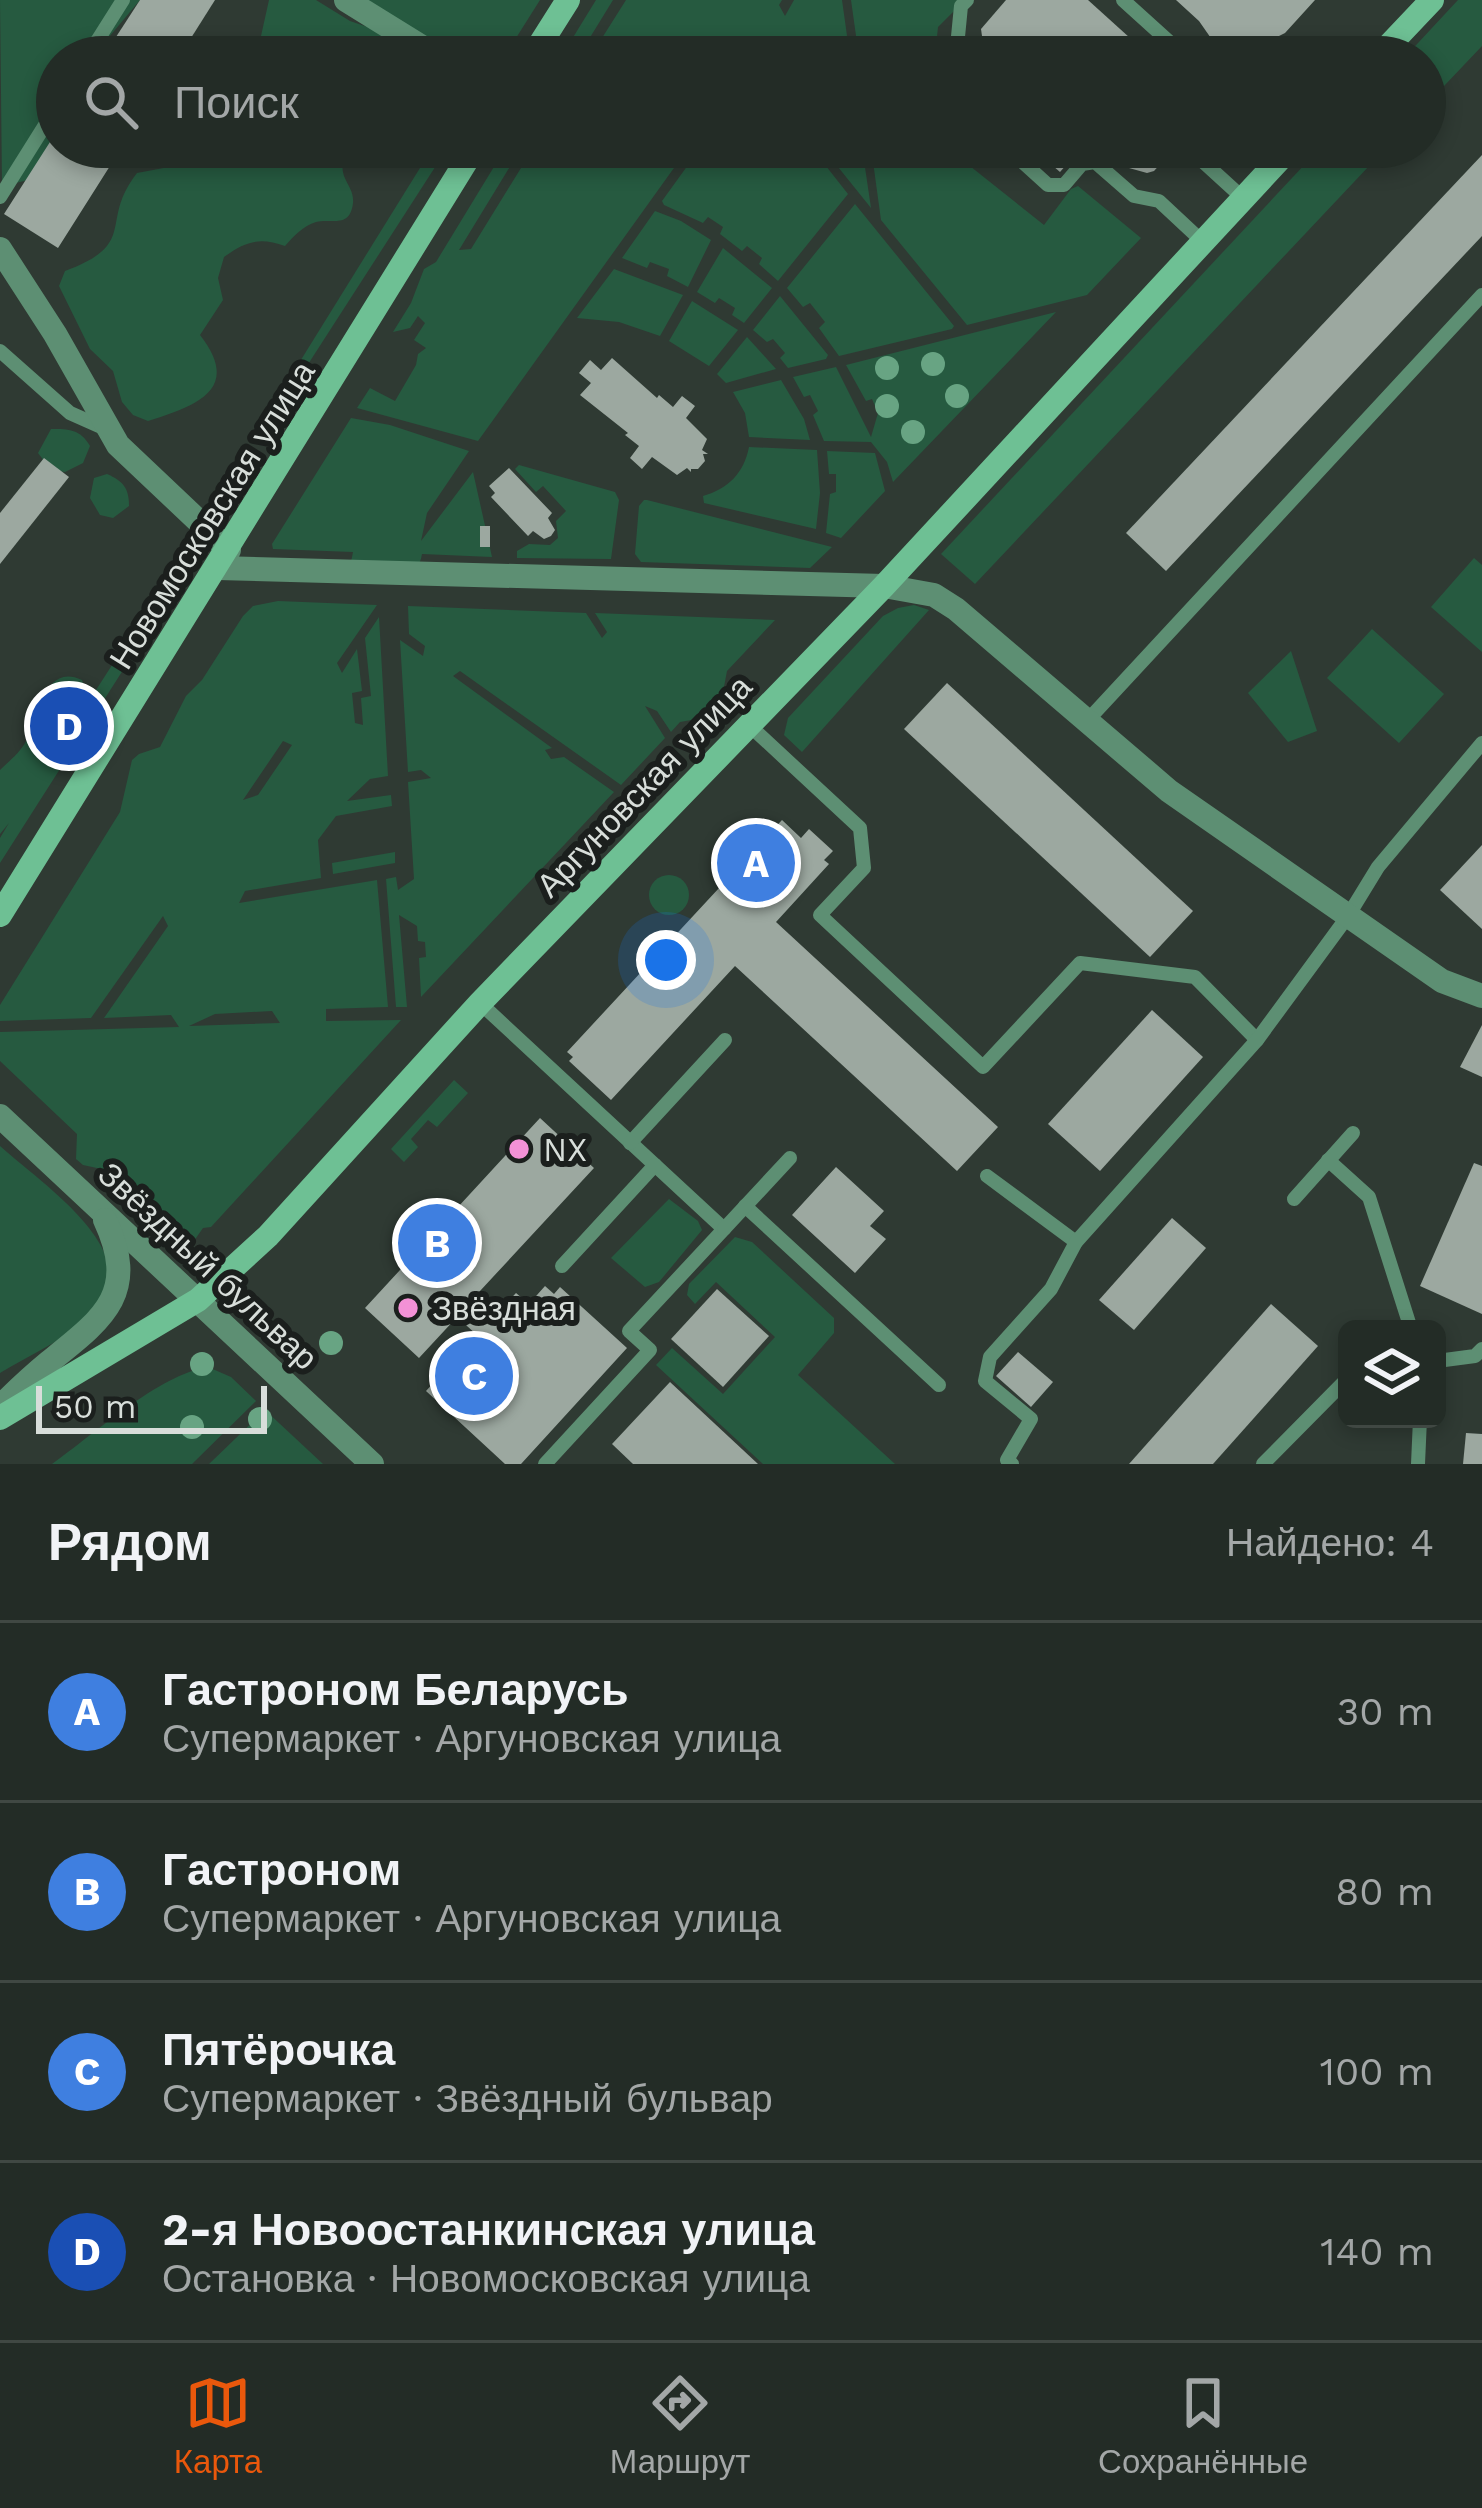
<!DOCTYPE html>
<html lang="ru">
<meta charset="utf-8">
<style>
body{margin:0;font-family:"Work Sans",sans-serif;background:#2b342e;color:#f1f3f6}
.controls{position:absolute;right:36px;bottom:36px;display:grid;overflow:hidden;border-radius:18px;box-shadow:0 6px 18px #0003}
.controls button{width:108px;height:108px;display:grid;place-items:center;padding:0;border:0;border-bottom:3px solid #404843;background:#232c26;color:#f1f3f6;font:60px sans-serif}
.scale{position:absolute;left:36px;bottom:30px;width:231px;box-sizing:border-box;padding-left:12px;border:6px solid #d8deda;border-top:0;font-size:33px;line-height:42px;white-space:nowrap;color:#d8deda;-webkit-text-stroke:9px #1b1f1d;paint-order:stroke}
.you{position:absolute;left:666px;top:960px;width:42px;height:42px;margin:-30px;border:9px solid #fff;border-radius:50%;background:#1a73e8;box-shadow:0 0 0 18px #1a73e833}
.badge{display:grid;place-items:center;width:78px;height:78px;border-radius:50%;background:#ea580c;color:#fff;font-size:39px;font-weight:700}
.pin{position:absolute;translate:-50% -50%;border:6px solid #fff;box-shadow:0 3px 12px #0006}
.list{margin:0;padding:0;list-style:none}
h2{display:flex;justify-content:space-between;align-items:center;height:156px;margin:0;padding:0 48px;font-size:51px}
h2 small{font-size:39px;font-weight:400;color:#a3a7a7}
.list li{display:grid;grid-template-columns:78px 1fr auto;gap:36px;align-items:center;box-sizing:border-box;height:180px;padding:0 48px;border-top:3px solid #404843}
.list b{display:block;font-size:45px;white-space:nowrap}
.list p{margin:0;font-size:39px;white-space:nowrap;color:#a3a7a7}
.list em{font-size:39px;font-style:normal;color:#a3a7a7}
.icon{flex:none;width:66px;height:66px;fill:none;stroke:currentColor;stroke-width:2;stroke-linecap:round;stroke-linejoin:round}
.map{position:relative;flex:none;width:1482px;height:1464px;overflow:hidden}
.search{position:absolute;background:#232c26;box-shadow:0 6px 18px #0003;left:36px;right:36px;top:36px;height:132px;display:flex;align-items:center;gap:30px;box-sizing:border-box;padding:0 42px;border-radius:66px;color:#a3a7a7;font-size:45px}
.sheet{height:876px;background:#232c26}
nav{display:flex;justify-content:space-around;align-items:center;box-sizing:border-box;height:168px;border-top:3px solid #404843;background:#232c26;font-size:33px;color:#a3a7a7}
nav a{display:grid;justify-items:center;gap:6px}
nav .on{color:#ea580c}
.map>svg:first-child{display:block}
.green{fill:#265a40;fill-rule:evenodd}
.building{fill:#9ca8a0}
.lines{fill:none;stroke-linecap:round;stroke-linejoin:round}
.service{stroke:#5d8f73;stroke-width:14}
.minor{stroke:#5d8f73;stroke-width:24}
.tertiary{stroke:#5d8f73;stroke-width:24}
.secondary{stroke:#6ec094;stroke-width:24}
.tree{fill:#68a483}
.poi-dot{fill:#f391d6;stroke:#1b1f1d;stroke-width:4.5}
.labels{text-anchor:middle;dominant-baseline:central;stroke-width:12;stroke-linejoin:round;paint-order:stroke}
.street-label{font-size:33px;fill:#d8deda;stroke:#1b1f1d}
.poi-label{font-size:33px;fill:#d8deda;stroke:#1b1f1d;text-anchor:start}
</style>
<div class="map">
<svg width="1482" height="1464" viewBox="0 0 1482 1464">
<rect width="100%" height="100%" fill="#2f3a33"/>
<g class="green">
<path d="M0 0H140L109 37 104 57H57V145L33 179 2 186Z"/>
<path d="M269 0H316L350 21 388 34 398 57H246L261 36Z"/>
<path d="M353 0H540L504 57H490L502 36C455 64 394 26 353 0Z"/>
<path d="M596 0H613L578 57H561Z"/>
<path d="M626 0H782L779 5 785 16 794 0H842L850 57H590Z"/>
<path d="M851 0H965L938 27 935 57H859Z"/>
<path d="M1458 0H1482V46L1425 106V57H1405Z"/>
<path d="M215 147H343C343 157 341 167 344 176 348 186 354 192 353 203 350 229 331 218 316 222 303 226 294 236 285 246 260 237 246 241 224 257L218 278 223 300 200 335C243 390 195 406 148 421L133 415 122 402 113 371 90 349 59 286 65 271C140 243 98 223 137 173L185 164Z"/>
<path d="M433 147H448L294 386 286 384Z"/>
<path d="M506 147H522L459 250 471 249 534 147H689L478 441 357 408 370 388 395 401 416 365 418 354 426 348 414 340 425 323 418 316 410 328 393 332 411 303 424 269 436 262Z"/>
<path d="M701 147H811L848 194 778 281 759 264 762 258 747 246 742 251 720 234 723 227 708 217 703 223 664 205 662 201Z"/>
<path d="M822 147H862L871 208Z"/>
<path d="M871 147H946L1044 225 1071 189 1078 186 1141 238 1087 295 967 325 881 220Z"/>
<path d="M1321 147H1387L975 584 941 554Z"/>
<path d="M855 204 954 326 952 329 839 356 819 328 825 322 810 303 803 307 787 288Z"/>
<path d="M655 211 681 221 711 240 688 287 667 276 669 269 650 262 647 268 622 258Z"/>
<path d="M723 248 772 288 744 323 732 315 735 308 719 298 715 303 697 292Z"/>
<path d="M614 269 683 295 660 336 619 322 577 318Z"/>
<path d="M780 296 828 355 826 359 788 368 780 358 785 353 773 339 767 342 753 330Z"/>
<path d="M692 301 738 330 709 366 669 341Z"/>
<path d="M1056 312 893 482 887 462 871 442 824 441 813 415 818 411 810 395 804 397 793 377 836 367 871 437 878 413 872 399 866 401 846 365Z"/>
<path d="M747 337 776 369 726 383 717 374Z"/>
<path d="M781 380 804 419 810 440 749 437 745 413 733 392Z"/>
<path d="M351 418 390 425 469 451 427 513 421 541 473 472 492 557 422 554C418 579 395 585 371 584L351 562 353 552 273 549 272 544Z"/>
<path d="M51 429C69 429 80 429 90 446L83 463 65 472 51 470 38 453Z"/>
<path d="M749 447 817 450 820 493 816 529 704 503 703 496C728 489 744 473 749 447Z"/>
<path d="M827 451 875 453 885 491 841 538 826 533 830 494 836 492V474H829Z"/>
<path d="M519 465 615 492 619 500 611 559 517 558V551L529 544 550 545 558 538 556 521 566 511 543 486 536 492 515 469Z"/>
<path d="M107 474C123 481 129 488 129 506L113 518 100 515 90 498 94 478Z"/>
<path d="M644 500H647L832 547 810 568 641 562 635 554 639 506Z"/>
<path d="M187 549 183 576 0 863V838L9 823 0 834V770C9 761 20 753 26 741 38 717 44 662 82 680L85 689 63 720 54 755Z"/>
<path d="M1474 558 1482 565V652L1431 607Z"/>
<path d="M278 601 377 605 337 663 342 673 357 649 362 691 352 693 355 723 363 725 361 698 371 696 365 638 379 617 388 776 370 779 347 801 391 795 392 806 336 816 318 840 321 878 245 891 239 903 377 880 388 1007 326 1009V1021L401 1020 211 1227 203 1228 189 1248C159 1252 146 1228 153 1203L120 1173 83 1165 76 1159 77 1134 0 1061V1032L179 1027 171 1015 104 1018 168 926 163 916 91 1018 0 1021V1005L120 812 132 760 139 754 160 747 186 696 202 680 243 616 253 606ZM283 741 292 745 258 795 243 800ZM272 1011 280 1023 189 1026 215 1014Z"/>
<path d="M914 605 929 610 802 752 784 735 788 718 883 616 898 608Z"/>
<path d="M408 606 586 613 602 638 607 632 595 613 775 620 727 671 723 692 697 719 680 722 671 732 657 711 645 706 665 738 621 785 460 671 453 676 552 748 545 750 551 759 564 757 614 792 421 997 419 958 426 957 425 942 418 941 417 926 399 915 407 1007H396L386 879 396 877 398 890 414 879 408 782 431 778 421 770 408 772 400 640 423 656 425 646 409 634Z"/>
<path d="M1372 629 1444 694 1399 743 1327 678Z"/>
<path d="M1291 651 1317 731 1288 742 1248 693Z"/>
<path d="M395 852V863L333 874 332 863Z"/>
<circle cx="669" cy="895" r="20"/>
<path d="M454 1080 468 1093 437 1127 428 1120 411 1139 418 1147 404 1162 391 1149Z"/>
<path d="M0 1146C45 1187 165 1263 81 1325 56 1343 27 1357 0 1373Z"/>
<path d="M669 1199 698 1221 702 1230 659 1282 645 1287 611 1258Z"/>
<path d="M735 1237 752 1242 834 1318V1333L798 1375 895 1464H763L656 1365 672 1348 723 1394 775 1337 716 1282 695 1304 687 1295 689 1284Z"/>
<path d="M208 1367 231 1377 256 1401 192 1464H52C93 1435 160 1374 208 1367Z"/>
<path d="M265 1410 323 1464H209Z"/>
</g>
<g class="building">
<path d="M140 0H215L179 57H103Z"/>
<path d="M1006 0H1088L1151 57H985L981 29Z"/>
<path d="M1176 0H1315L1285 33 1245 53 1226 51 1215 44 1199 21Z"/>
<path d="M57 131V147H122L58 248 4 214Z"/>
<path d="M1031 147H1082L1060 172Z"/>
<path d="M1093 147H1176L1154 171 1147 173 1111 163Z"/>
<path d="M1482 155V236L1166 571 1126 533Z"/>
<path d="M612 358 657 398 659 395 673 407 682 396 695 406 686 418 707 439 702 450 708 454H703L705 461 698 469H691V472L687 468 677 475 652 457 642 469 630 458 639 446 625 435 628 433 580 395 591 383 579 373 584 367 590 360 601 370Z"/>
<path d="M44 458 69 477 0 564V513Z"/>
<path d="M509 468 552 513 548 518 555 530 551 536 544 539 533 531 528 536 491 497 495 493 489 486Z"/>
<rect x="480" y="526" width="10" height="21"/>
<path d="M947 683 1193 911 1150 957 904 729Z"/>
<path d="M782 820 801 838 809 829 833 851 824 860 829 864 776 922 998 1127 957 1171 735 966 611 1100 569 1061 573 1057 567 1052Z"/>
<path d="M1482 845V929L1440 890Z"/>
<path d="M1152 1010 1203 1057 1100 1171 1048 1124Z"/>
<path d="M1482 1025V1077L1460 1067Z"/>
<path d="M540 1118 594 1168 480 1291 500 1310 516 1293 529 1304 545 1286 554 1294 560 1287 627 1348 521 1464H505L426 1391 477 1335 457 1317 419 1358 365 1308Z"/>
<path d="M1474 1163 1482 1166V1314L1420 1286Z"/>
<path d="M836 1167 884 1211 870 1226 886 1239 855 1273 792 1215Z"/>
<path d="M1172 1218 1206 1248 1134 1330 1099 1300Z"/>
<path d="M717 1289 769 1336 723 1387 671 1339Z"/>
<path d="M1271 1304 1318 1346 1213 1464H1129Z"/>
<path d="M1018 1352 1053 1382 1031 1407 996 1376Z"/>
<path d="M670 1382 758 1464H633L612 1444Z"/>
<path d="M1466 1433 1482 1434V1464H1463Z"/>
</g>
<g class="lines">
<g class="service">
<path d="M1123 0 1186 57"/>
<path d="M87 57 123 0"/>
<path d="M956 57 961 6 967 0"/>
<path d="M1006 147 1048 185H1064L1082 164 1095 162 1134 196 1159 201 1204 243"/>
<path d="M1187 147 1244 199"/>
<path d="M0 197 57 106"/>
<path d="M0 351 70 413 106 429"/>
<path d="M1087 721 1482 295"/>
<path d="M749 725 860 828 864 868 820 915 983 1067 1080 963 1195 977 1257 1040"/>
<path d="M480 1003 724 1229 629 1331 650 1350 545 1464"/>
<path d="M630 1143 725 1040"/>
<path d="M1328 1160 1369 1197 1411 1329"/>
<path d="M987 1176 1076 1242"/>
<path d="M1294 1199 1353 1133"/>
<path d="M745 1206 939 1385"/>
<path d="M724 1229 790 1158"/>
<path d="M562 1266 655 1165"/>
<path d="M1437 1361 1475 1356 1482 1349"/>
<path d="M1012 1464 1007 1460 1031 1419 985 1381 990 1357 1051 1289 1076 1242 1257 1040 1348 916 1378 867 1482 743"/>
<path d="M1263 1464 1347 1379"/>
<path d="M1418 1464 1420 1419"/>
</g>
<g class="minor">
<path d="M346 0 438 57"/>
<path d="M0 249 55 334 118 445 229 550"/>
<path d="M218 568 884 586 934 595 956 609 1169 791 1442 981 1482 996"/>
</g>
<g class="tertiary">
<path d="M0 1116 372 1464"/>
<path d="M0 1407C16 1391 32 1376 49 1362 104 1318 139 1293 105 1220"/>
</g>
<g class="secondary">
<path d="M532 57 568 0"/>
<path d="M1378 57 1432 0"/>
<path d="M0 915 475 147"/>
<path d="M0 1418 198 1300 268 1236 480 1003 884 586 1291 147"/>
</g>
</g>
<g class="tree">
<circle cx="933" cy="364" r="12"/>
<circle cx="887" cy="368" r="12"/>
<circle cx="957" cy="396" r="12"/>
<circle cx="887" cy="406" r="12"/>
<circle cx="913" cy="432" r="12"/>
<circle cx="331" cy="1343" r="12"/>
<circle cx="202" cy="1364" r="12"/>
<circle cx="260" cy="1419" r="12"/>
<circle cx="192" cy="1427" r="12"/>
</g>
<g class="poi-dot">
<circle cx="519" cy="1149" r="12"/>
<circle cx="408" cy="1308" r="12"/>
</g>
<g class="labels">
<g class="street-label">
<text transform="translate(212 515) rotate(-58)">Новомосковская улица</text>
<text transform="translate(644 786) rotate(-46)">Аргуновская улица</text>
<text transform="translate(208 1266) rotate(43)">Звёздный бульвар</text>
</g>
<g class="poi-label">
<text x="543" y="1149">NX</text>
<text x="432" y="1308">Звёздная</text>
</g>
</g>
</svg>
<div class="controls">
<button><svg class="icon" aria-label="layers" viewBox="0 0 24 24"><path d="M12 4l9 5-9 5-9-5zM3 14l9 5 9-5"/></svg></button>
</div>
<div class="scale">50 m</div>
<div class="you"></div>
<div class="pin badge" style="left:756px;top:863px;background:#3f7fe0">A</div>
<div class="pin badge" style="left:437px;top:1243px;background:#3f7fe0">B</div>
<div class="pin badge" style="left:474px;top:1376px;background:#3f7fe0">C</div>
<div class="pin badge" style="left:69px;top:726px;background:#1a4fb4">D</div>
<div class="search"><svg class="icon" aria-label="search" viewBox="0 0 24 24"><circle cx="10" cy="10" r="6"/><path d="M15 15l6 6"/></svg>Поиск</div>
</div>
<section class="sheet">
<h2>Рядом<small>Найдено: 4</small></h2>
<ul class="list">
<li><span class="badge" style="background:#3f7fe0">A</span><div><b>Гастроном Беларусь</b><p>Супермаркет · Аргуновская улица</p></div><em>30 m</em></li>
<li><span class="badge" style="background:#3f7fe0">B</span><div><b>Гастроном</b><p>Супермаркет · Аргуновская улица</p></div><em>80 m</em></li>
<li><span class="badge" style="background:#3f7fe0">C</span><div><b>Пятёрочка</b><p>Супермаркет · Звёздный бульвар</p></div><em>100 m</em></li>
<li><span class="badge" style="background:#1a4fb4">D</span><div><b>2-я Новоостанкинская улица</b><p>Остановка · Новомосковская улица</p></div><em>140 m</em></li>
</ul>
</section>
<nav>
<a class="on"><svg class="icon" aria-label="map" viewBox="0 0 24 24"><path d="M3 6l6-2 6 2 6-2v14l-6 2-6-2-6 2zM9 4v14M15 6v14"/></svg>Карта</a>
<a><svg class="icon" aria-label="directions" viewBox="0 0 24 24"><path d="M12 3l9 9-9 9-9-9zM9 14v-3h6M13 9l2 2-2 2"/></svg>Маршрут</a>
<a><svg class="icon" aria-label="saved" viewBox="0 0 24 24"><path d="M7 4h10v16l-5-4-5 4z"/></svg>Сохранённые</a>
</nav>
